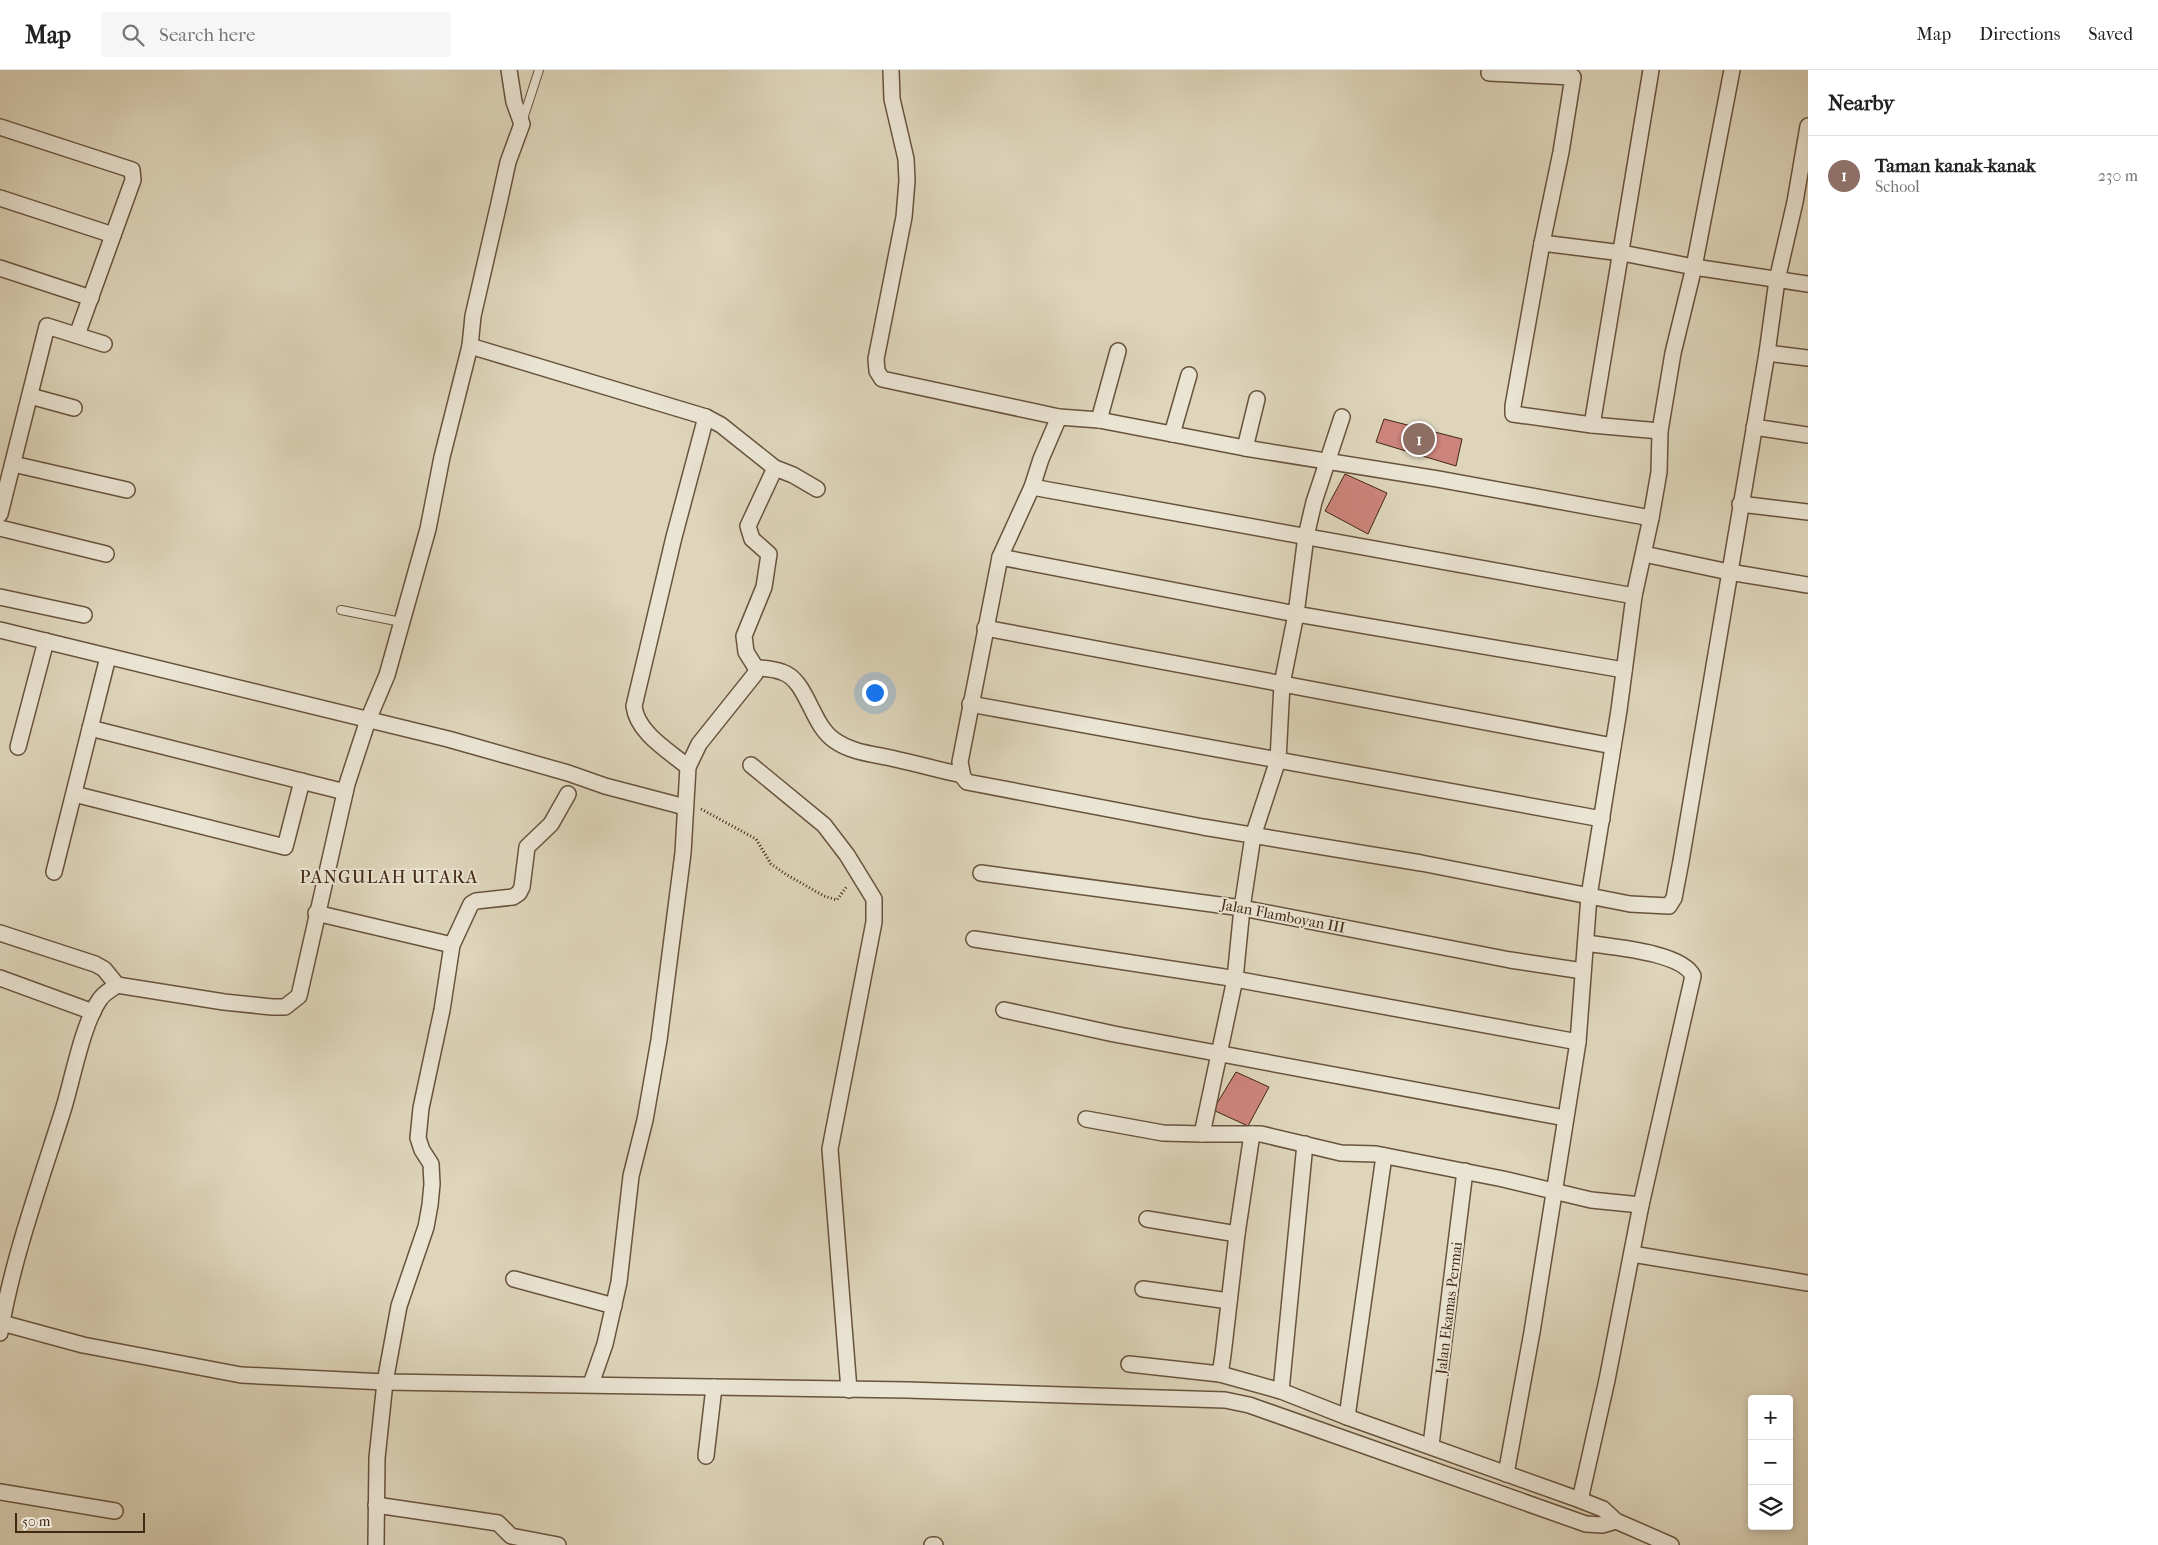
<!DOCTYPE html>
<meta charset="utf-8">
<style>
body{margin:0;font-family:"IM FELL French Canon",serif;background:#f6f6f6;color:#222}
.controls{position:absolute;right:15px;bottom:15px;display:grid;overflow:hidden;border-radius:5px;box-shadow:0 2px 8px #0003}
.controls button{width:45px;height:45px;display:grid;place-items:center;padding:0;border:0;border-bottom:1px solid #e0e0e0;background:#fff;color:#222;font:25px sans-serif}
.scale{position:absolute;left:15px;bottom:12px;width:130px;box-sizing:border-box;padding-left:5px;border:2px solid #412813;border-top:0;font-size:14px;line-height:18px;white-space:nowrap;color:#412813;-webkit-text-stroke:4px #eae4d3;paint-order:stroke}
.you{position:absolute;left:874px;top:622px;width:18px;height:18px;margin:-12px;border:4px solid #fff;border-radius:50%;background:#1a73e8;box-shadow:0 0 0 8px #1a73e833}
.badge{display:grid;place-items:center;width:32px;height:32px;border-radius:50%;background:#7c3aed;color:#fff;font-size:16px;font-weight:700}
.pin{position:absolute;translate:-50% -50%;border:2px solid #fff;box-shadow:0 1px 5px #0006}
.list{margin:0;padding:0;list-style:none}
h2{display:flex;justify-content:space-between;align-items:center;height:65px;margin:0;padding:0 20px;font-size:21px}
h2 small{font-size:16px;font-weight:400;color:#767676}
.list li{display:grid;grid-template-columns:32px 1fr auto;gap:15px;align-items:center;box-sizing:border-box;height:80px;padding:0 20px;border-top:1px solid #e0e0e0}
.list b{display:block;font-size:19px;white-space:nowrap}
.list p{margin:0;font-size:16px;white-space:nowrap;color:#767676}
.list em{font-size:16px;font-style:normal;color:#767676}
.icon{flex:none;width:28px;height:28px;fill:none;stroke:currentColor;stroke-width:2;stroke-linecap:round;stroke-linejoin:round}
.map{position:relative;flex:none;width:1808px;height:1475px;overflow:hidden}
header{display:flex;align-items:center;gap:30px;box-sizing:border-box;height:70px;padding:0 25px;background:#fff;border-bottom:1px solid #e0e0e0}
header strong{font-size:24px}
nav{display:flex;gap:28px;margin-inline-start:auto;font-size:18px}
.search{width:350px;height:45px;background:#f6f6f6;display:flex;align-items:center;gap:12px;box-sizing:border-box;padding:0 18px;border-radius:5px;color:#767676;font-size:19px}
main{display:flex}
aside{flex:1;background:#fff}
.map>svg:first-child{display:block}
.building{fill:#cd847c;stroke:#412813}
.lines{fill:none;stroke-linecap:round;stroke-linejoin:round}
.lane-casing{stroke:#68533d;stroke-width:10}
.street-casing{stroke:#68533d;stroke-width:18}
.path{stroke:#412813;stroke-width:3;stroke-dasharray:1 2.5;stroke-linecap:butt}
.lane{stroke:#eae4d3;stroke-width:8}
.street{stroke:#eae4d3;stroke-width:15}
.labels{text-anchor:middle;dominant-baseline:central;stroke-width:4;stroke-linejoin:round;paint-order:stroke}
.street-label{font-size:15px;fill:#412813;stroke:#eae4d3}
.quarter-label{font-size:18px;letter-spacing:1px;fill:#412813;stroke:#eae4d3}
</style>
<header>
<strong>Map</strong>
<div class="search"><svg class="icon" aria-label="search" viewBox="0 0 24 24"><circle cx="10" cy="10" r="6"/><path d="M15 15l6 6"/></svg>Search here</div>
<nav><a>Map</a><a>Directions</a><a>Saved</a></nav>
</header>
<main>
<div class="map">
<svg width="1808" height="1475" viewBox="0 0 1808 1475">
<rect width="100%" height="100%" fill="#ded5bb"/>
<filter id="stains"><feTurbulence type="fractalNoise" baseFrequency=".004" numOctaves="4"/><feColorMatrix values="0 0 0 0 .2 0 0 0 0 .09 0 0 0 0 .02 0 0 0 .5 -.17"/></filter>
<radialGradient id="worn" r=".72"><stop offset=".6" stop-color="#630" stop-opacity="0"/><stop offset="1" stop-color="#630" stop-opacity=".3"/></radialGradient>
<g class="building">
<path d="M1384 349 1462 369 1456 396 1376 372Z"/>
<path d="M1345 404 1387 423 1368 464 1325 441Z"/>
<path d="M1236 1002 1269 1017 1248 1056 1213 1040Z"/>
</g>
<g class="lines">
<g class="lane-casing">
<g id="lane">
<path d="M522 52 539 0"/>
<path d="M341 540 401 552"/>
</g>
</g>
<g class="street-casing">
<g id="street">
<path d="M891 0 892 29 906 89 907 111 904 147 876 289 877 301 882 309 1059 347 1099 350 1245 378 1438 409 1651 448"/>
<path d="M1489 3 1573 7 1561 82 1542 173 1622 183 1694 197 1808 214"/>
<path d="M0 57 132 100 133 110 77 265"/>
<path d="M0 128 113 165"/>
<path d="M1542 173 1513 336V344L1592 355 1660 361"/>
<path d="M0 198 91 228"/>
<path d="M470 276 706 347 721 355 775 398 793 405 817 419"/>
<path d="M1767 283 1808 288"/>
<path d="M30 326 74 338"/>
<path d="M1059 347 1041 389 1032 417 1000 487 960 692 963 707 967 712 1203 757 1421 793 1630 834 1669 836 1674 828 1681 791 1767 283 1777 210 1795 132 1808 56"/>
<path d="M1099 350 1118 281"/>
<path d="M1592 355 1651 0"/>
<path d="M1754 357 1808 365"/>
<path d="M1172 364 1189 305"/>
<path d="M1245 378 1257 329"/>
<path d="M13 394 127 420"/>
<path d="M1032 417 1634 526"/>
<path d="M1740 434 1808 442"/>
<path d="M0 444 47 256 104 274"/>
<path d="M0 458 106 484"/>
<path d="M1644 484 1729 502 1808 515"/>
<path d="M1000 487 1296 544 1624 600"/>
<path d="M0 527 84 545"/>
<path d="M985 558 1613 676"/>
<path d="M0 560 448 669 568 703 605 716 685 737"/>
<path d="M756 598C765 598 774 599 782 602 807 610 811 654 834 670 852 683 875 684 895 689 918 694 939 700 962 705"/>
<path d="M970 634 1602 749"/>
<path d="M90 658 345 722"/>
<path d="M18 677 46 571"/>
<path d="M751 695 824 755 847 785 874 829V852L830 1079 849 1320"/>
<path d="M688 697C669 681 637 663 634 636L674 467 706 347"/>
<path d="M74 724 285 777 302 711"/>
<path d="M54 802 108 587"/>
<path d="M981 803 1242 838 1510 890 1583 901"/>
<path d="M316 843 452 875"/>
<path d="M0 863 95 894 104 899 117 915"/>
<path d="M974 869 1224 907 1578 972"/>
<path d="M0 908 93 942"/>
<path d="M1004 940 1114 964 1565 1048"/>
<path d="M1086 1049 1163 1063 1202 1064 1235 909 1242 838 1253 766 1278 690 1282 614 1296 544 1306 466 1314 432 1342 347"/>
<path d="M1202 1064H1261L1341 1083 1376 1084 1503 1109 1591 1130 1641 1135"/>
<path d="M1237 1164 1252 1064"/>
<path d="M1632 1184 1808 1213"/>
<path d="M514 1209 614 1236"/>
<path d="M1143 1219 1229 1231"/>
<path d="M2 1253 83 1275 241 1305 385 1312 907 1320 1225 1330 1249 1335 1586 1454 1602 1455 1616 1451"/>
<path d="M0 1263C13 1186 41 1111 64 1037 73 1007 83 953 100 929 104 923 112 919 117 915L224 932 272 937H285L299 926 347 714 368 650 387 605 428 459 442 387 470 276 473 246 499 133 508 92 522 54 514 32 509 0"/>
<path d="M1129 1294 1220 1304 1223 1285 1237 1164 1147 1149"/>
<path d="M1220 1304 1281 1321 1347 1347 1580 1430 1603 1439 1616 1451 1671 1475"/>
<path d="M591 1314 605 1274 619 1212 631 1106 645 1050 659 970 683 783 688 697 699 674 755 604 756 598 746 582 744 566 764 517 769 484 752 469 748 456 775 398"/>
<path d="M1281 1321 1305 1074"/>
<path d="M1347 1347 1384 1086"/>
<path d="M1431 1375 1465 1101"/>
<path d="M706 1386 714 1317"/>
<path d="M1506 1404 1532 1262 1578 972 1589 826 1619 640 1634 526 1651 448 1659 402 1660 361 1673 283 1694 197 1732 0"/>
<path d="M0 1422 115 1441"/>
<path d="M1580 1430 1607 1310 1641 1135 1693 906C1682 882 1611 877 1586 873"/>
<path d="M376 1435 498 1453 511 1466 558 1475"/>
<path d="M376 1475 377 1388 385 1312 399 1236 426 1157 430 1135 432 1114 431 1094 422 1080 418 1068 421 1038 442 940 452 875 471 834 476 831 513 827 519 823 522 817 527 777 551 754 568 724"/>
<path d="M932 1475H935"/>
</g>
</g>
<path class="path" d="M701 739 756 769 771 794 787 805 824 826 837 830 847 816"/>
<use href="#lane" class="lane"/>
<use href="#street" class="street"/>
</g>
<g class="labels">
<g class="street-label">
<text transform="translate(1283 846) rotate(11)">Jalan Flamboyan III</text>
<text transform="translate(1449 1238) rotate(-83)">Jalan Ekamas Permai</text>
</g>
<g class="quarter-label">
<text x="389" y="807">PANGULAH UTARA</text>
</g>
</g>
<rect width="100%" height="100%" filter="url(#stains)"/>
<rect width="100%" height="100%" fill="url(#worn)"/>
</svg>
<div class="controls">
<button>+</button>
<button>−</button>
<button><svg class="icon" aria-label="layers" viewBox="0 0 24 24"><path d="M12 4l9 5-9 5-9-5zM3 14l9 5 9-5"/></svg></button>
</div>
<div class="scale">50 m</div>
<div class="you"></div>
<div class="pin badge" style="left:1419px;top:369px;background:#8d6e63">1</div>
</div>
<aside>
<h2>Nearby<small></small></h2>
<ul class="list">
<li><span class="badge" style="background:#8d6e63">1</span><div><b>Taman kanak-kanak</b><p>School</p></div><em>230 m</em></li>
</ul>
</aside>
</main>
